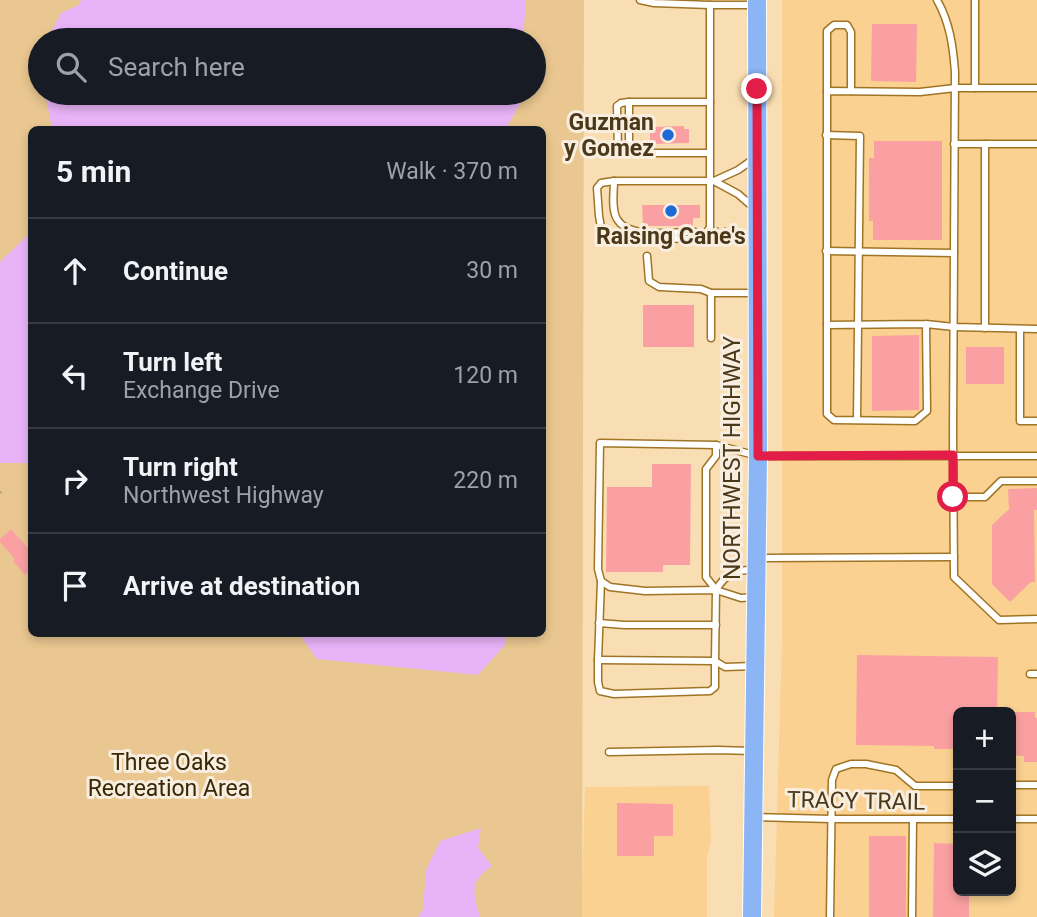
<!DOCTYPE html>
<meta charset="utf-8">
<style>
body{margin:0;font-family:Roboto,sans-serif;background:#242831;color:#f1f3f6}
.controls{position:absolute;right:21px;bottom:21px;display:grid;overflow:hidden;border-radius:10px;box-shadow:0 4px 10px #0003}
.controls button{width:63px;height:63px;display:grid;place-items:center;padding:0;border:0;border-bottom:2px solid #363941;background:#171b24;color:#f1f3f6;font:35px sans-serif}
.stop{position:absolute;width:21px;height:21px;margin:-16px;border:5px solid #e11d48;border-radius:50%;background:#fff}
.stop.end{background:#e11d48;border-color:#fff;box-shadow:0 2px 7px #0008}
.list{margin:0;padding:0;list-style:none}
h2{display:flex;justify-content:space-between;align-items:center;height:91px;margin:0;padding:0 28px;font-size:30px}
h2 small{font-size:23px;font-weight:400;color:#9ea1a6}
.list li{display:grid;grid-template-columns:46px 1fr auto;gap:21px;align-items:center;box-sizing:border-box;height:105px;padding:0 28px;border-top:2px solid #363941}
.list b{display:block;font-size:26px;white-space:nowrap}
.list p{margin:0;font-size:23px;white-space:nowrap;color:#9ea1a6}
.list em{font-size:23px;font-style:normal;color:#9ea1a6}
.icon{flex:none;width:38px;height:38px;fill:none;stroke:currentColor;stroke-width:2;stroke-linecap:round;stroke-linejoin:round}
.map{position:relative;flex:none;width:1037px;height:917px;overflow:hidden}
.search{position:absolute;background:#171b24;box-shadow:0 4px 10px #0003;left:28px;top:28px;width:518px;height:77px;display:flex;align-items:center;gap:18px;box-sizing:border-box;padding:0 24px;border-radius:38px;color:#9ea1a6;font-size:26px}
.panel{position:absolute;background:#171b24;box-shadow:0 4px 10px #0003;left:28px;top:126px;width:518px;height:511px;border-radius:10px}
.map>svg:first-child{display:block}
.built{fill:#fad191;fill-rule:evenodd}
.green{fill:#eac790;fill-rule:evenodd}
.water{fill:#e8b3f7}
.building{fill:#faa0a2}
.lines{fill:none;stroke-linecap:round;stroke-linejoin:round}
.service-casing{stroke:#9f7425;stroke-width:9}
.primary-casing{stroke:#fff;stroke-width:20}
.path{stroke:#b89f79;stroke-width:2;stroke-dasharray:2 5;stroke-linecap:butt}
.service{stroke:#fff;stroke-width:6}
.primary{stroke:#8bb5f5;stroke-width:18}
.route{stroke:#e11d48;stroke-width:9}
.poi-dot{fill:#1e6ad5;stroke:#f8eee0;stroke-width:2.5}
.labels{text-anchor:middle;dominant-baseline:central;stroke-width:6;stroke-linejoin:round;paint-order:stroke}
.poi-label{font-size:23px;font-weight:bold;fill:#4b3819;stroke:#f8eee0;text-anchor:end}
.street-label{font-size:23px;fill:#4b3819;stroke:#f8eee0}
.park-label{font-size:23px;fill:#3a2805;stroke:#f8eee0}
</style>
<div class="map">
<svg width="1037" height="917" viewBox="0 0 1037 917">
<rect width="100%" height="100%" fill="#fadeb3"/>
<g class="built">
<path d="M782 0H1037V917H774L782 641ZM958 712H1011V891H958Z"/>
<path d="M709 786 711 841 707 858V917H581L585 787Z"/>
</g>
<path class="green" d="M0 0H584L582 917H0ZM40 40H534V93H40ZM32 130H542V634H32Z"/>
<g class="water">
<path d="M81 0H526L523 40H47L61 13 79 5Z"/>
<path d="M45 93H520V104L505 130 52 129Z"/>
<path d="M31 232V463H0V262Z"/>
<path d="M300 634H506V644L478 675 317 659 304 641Z"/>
<path d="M481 828 478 848 492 866C468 882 474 893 480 917H418L423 909 426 870 440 841Z"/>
</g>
<g class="building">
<path d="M872 24H917L916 82 871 81Z"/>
<path d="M684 126V129H689V143L650 144V127Z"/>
<path d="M874 141H942V240H873V221H869V158H874Z"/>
<path d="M642 205H700V218H693V226H643Z"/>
<rect x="643" y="305" width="51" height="42"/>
<path d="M919 335V410L872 411V336Z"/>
<rect x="966" y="347" width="38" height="37"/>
<path d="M652 464H691L690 565H663V572H606L607 487H652Z"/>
<path d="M1037 488V510H1034L1035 582H1031L1010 602 992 584V525L1009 509 1008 489Z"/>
<path d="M11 529 27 547 32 544V569L25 575 13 561 15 559 0 542V539Z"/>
<path d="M857 655 998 657 997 712H958V749H934V746L856 745Z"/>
<path d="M1011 712H1035V718H1037V762H1024V756L1011 755Z"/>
<path d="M617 803 673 804V836H654V856H617Z"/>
<rect x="869" y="836" width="37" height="81"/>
<path d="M934 843 958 844V891H969V917H933Z"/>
</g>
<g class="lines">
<g class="service-casing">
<g id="service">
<path d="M640 0 654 3 710 5"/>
<path d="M937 0C950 23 953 46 955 72L953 432 954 577 999 620 1037 619"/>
<path d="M755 5H710C710 79 710 153 710 227 705 237 699 237 690 239L614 237 606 235 601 227 599 216 597 188 601 183 614 181H714L738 170 755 158"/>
<path d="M975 88H1037"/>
<path d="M827 91V31L834 25H847L851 32V91"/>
<path d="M629 102V123"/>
<path d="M629 128V153"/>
<path d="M826 135 860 136 857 420"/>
<path d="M954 144H1037"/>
<path d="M985 144V328"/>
<path d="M709 153H623L618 150 617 106 621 103 629 102H710"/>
<path d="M614 181C614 192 611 209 617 219 629 240 675 231 695 232L701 237"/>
<path d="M714 181 738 194 753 207"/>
<path d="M826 251 954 253"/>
<path d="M647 256 649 281 659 287 701 289 711 293H756"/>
<path d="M926 324 927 411 915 421 834 420 827 414V325L926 324 954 327 1037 329"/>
<path d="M827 325V91L920 92 955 88H975V0"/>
<path d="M1020 329V421H1037"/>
<path d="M711 338V293"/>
<path d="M953 497H985L1001 481H1037"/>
<path d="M758 558 954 557"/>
<path d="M601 581 598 660V682L600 691 614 694 710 691 715 687V661L725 667 754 666"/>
<path d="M716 590 706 577V469L716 456V445"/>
<path d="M754 597 741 598 716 590 645 591 610 587 601 581 598 569 600 443 716 445 758 456H1037"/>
<path d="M599 623 624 625H716"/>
<path d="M598 660 715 661 716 590C725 574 737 569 755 570"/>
<path d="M1030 674H1037"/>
<path d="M609 752 718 750 752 751"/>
<path d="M1011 785H1037"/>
<path d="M755 817 831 819H958"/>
<path d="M1011 819H1037"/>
<path d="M830 917 832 780 836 769 851 764H866L896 770 915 786H958"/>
<path d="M912 917 913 819"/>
</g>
</g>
<g class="primary-casing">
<path id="primary" d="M752 917 758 456 757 0"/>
</g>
<g class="path">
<path d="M717 228H730"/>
<path d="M0 492 2 493"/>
</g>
<use href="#service" class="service"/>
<use href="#primary" class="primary"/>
</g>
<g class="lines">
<path class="route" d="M757 89 758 456 953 455V497"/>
</g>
<g class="poi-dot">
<circle cx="668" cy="135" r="7"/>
<circle cx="671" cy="211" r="7"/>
</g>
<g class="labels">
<g class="poi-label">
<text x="654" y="122">Guzman<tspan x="654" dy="26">y Gomez</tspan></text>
<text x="671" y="236" text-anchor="middle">Raising Cane's</text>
</g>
<g class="street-label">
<text transform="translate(732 458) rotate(-90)">NORTHWEST HIGHWAY</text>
<text transform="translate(856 801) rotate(1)">TRACY TRAIL</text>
</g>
<g class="park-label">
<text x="169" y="762">Three Oaks<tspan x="169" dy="26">Recreation Area</tspan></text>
</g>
</g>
</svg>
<div class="controls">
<button>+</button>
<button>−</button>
<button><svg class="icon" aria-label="layers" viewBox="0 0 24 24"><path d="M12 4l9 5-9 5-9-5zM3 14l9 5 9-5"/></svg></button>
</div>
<div class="stop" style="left:953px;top:497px"></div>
<div class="stop end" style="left:757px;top:89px"></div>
<div class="search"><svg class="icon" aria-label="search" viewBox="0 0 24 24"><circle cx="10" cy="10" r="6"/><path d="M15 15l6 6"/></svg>Search here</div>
<section class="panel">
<h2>5 min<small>Walk · 370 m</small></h2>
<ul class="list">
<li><svg class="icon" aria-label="ahead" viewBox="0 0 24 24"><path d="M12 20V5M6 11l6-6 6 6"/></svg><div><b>Continue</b></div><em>30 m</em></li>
<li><svg class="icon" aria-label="left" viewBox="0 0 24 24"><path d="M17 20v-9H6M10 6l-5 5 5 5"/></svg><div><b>Turn left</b><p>Exchange Drive</p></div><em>120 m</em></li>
<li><svg class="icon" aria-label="right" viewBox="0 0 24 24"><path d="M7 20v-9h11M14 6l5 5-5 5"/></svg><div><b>Turn right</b><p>Northwest Highway</p></div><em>220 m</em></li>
<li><svg class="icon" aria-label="arrive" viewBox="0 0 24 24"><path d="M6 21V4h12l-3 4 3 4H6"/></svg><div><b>Arrive at destination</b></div></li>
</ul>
</section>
</div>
